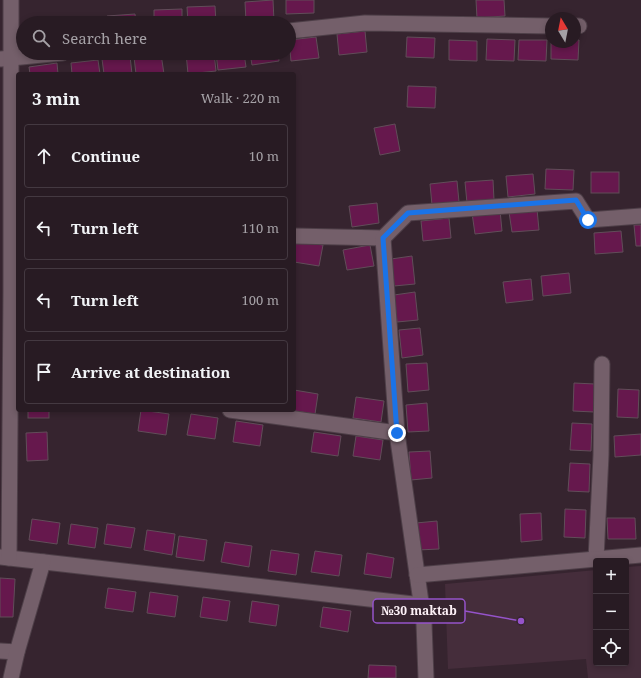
<!DOCTYPE html>
<meta charset="utf-8">
<style>
body{margin:0;font-family:"Noto Serif",serif;background:#30242b;color:#f1f3f6}
.controls{position:absolute;right:12px;bottom:12px;display:grid;overflow:hidden;border-radius:4px;box-shadow:0 2px 6px #0003}
.controls button{width:36px;height:36px;display:grid;place-items:center;padding:0;border:0;border-bottom:1px solid #443941;background:#281b23;color:#f1f3f6;font:20px sans-serif}
.compass{position:absolute;left:545px;top:12px;width:36px;height:36px;border-radius:50%;background:#281b23;box-shadow:0 2px 6px #0003;rotate:350deg}
.stop{position:absolute;width:12px;height:12px;margin:-9px;border:3px solid #1a73e8;border-radius:50%;background:#fff}
.stop.end{background:#1a73e8;border-color:#fff;box-shadow:0 1px 4px #0008}
.list{margin:0;padding:0;list-style:none}
h2{display:flex;justify-content:space-between;align-items:center;height:52px;margin:0;padding:0 16px;font-size:17px}
h2 small{font-size:13px;font-weight:400;color:#a5a1a6}
.list li{display:grid;grid-template-columns:26px 1fr auto;gap:12px;align-items:center;box-sizing:border-box;height:64px;margin:0 8px 8px;padding:0 8px;border:1px solid #443941;border-radius:4px}
.list b{display:block;font-size:15px;white-space:nowrap}
.list em{font-size:13px;font-style:normal;color:#a5a1a6}
.icon{flex:none;width:22px;height:22px;fill:none;stroke:currentColor;stroke-width:2;stroke-linecap:round;stroke-linejoin:round}
.map{position:relative;flex:none;width:641px;height:678px;overflow:hidden}
.search{position:absolute;background:#281b23;box-shadow:0 2px 6px #0003;left:16px;top:16px;width:280px;height:44px;display:flex;align-items:center;gap:10px;box-sizing:border-box;padding:0 14px;border-radius:22px;color:#a5a1a6;font-size:15px}
.panel{position:absolute;background:#281b23;box-shadow:0 2px 6px #0003;left:16px;top:72px;width:280px;height:340px;border-radius:4px}
.map>svg:first-child{display:block}
.built{fill:#452d3b}
.building{fill:#66184d;stroke:#614d59}
.lines{fill:none;stroke-linecap:round;stroke-linejoin:round}
.minor-casing{stroke:#4e3f48;stroke-width:17}
.minor{stroke:#745f6a;stroke-width:15}
.route{stroke:#1a73e8;stroke-width:5}
.leader{fill:none;stroke:#9553ca;stroke-width:1.5}
.callout-dot{fill:#9553ca;stroke:#36242f;stroke-width:1.5}
.callout{fill:#36242f;stroke:#9553ca;stroke-width:1.5}
.callout-label{font-size:12px;text-anchor:middle;font-weight:bold;fill:#fdf1f7}
</style>
<div class="map">
<svg width="641" height="678" viewBox="0 0 641 678">
<rect width="100%" height="100%" fill="#36242f"/>
<path class="built" d="M641 566V678H588L586 659 448 669 445 584 596 570V663H626V567Z"/>
<g class="building">
<path d="M273 0 274 21 246 22 245 2Z"/>
<path d="M286 0H314V13L286 14Z"/>
<path d="M476 0H504L505 16 477 18Z"/>
<path d="M215 6 216 23H188L187 7Z"/>
<path d="M182 9V23H154V10Z"/>
<path d="M135 14 136 23H108L107 16Z"/>
<path d="M62 18V23H34V19Z"/>
<path d="M98 18V23H70V19Z"/>
<path d="M365 31 367 52 339 55 337 34Z"/>
<path d="M316 37 319 58 291 61 289 40Z"/>
<path d="M407 37 435 38 434 58 406 57Z"/>
<path d="M487 39 515 40 514 61 486 60Z"/>
<path d="M449 40 477 41V61L449 60Z"/>
<path d="M519 40H547L546 61 518 60Z"/>
<path d="M575 40H579L578 60 551 59V42H575Z"/>
<path d="M186 53H214L216 71 188 74Z"/>
<path d="M216 53H244L246 67 218 70Z"/>
<path d="M250 53H278L279 61 252 65Z"/>
<path d="M161 54 164 74H136L134 57Z"/>
<path d="M130 56 132 74H104L102 59Z"/>
<path d="M98 60 100 74H72L71 63Z"/>
<path d="M57 63 58 74H30L29 67Z"/>
<path d="M408 86 436 87 435 108 407 107Z"/>
<path d="M395 124 400 151 380 155 374 128Z"/>
<path d="M546 169 574 170 573 190 545 189Z"/>
<rect x="591" y="172" width="28" height="21"/>
<path d="M533 174 535 194 508 197 506 176Z"/>
<path d="M493 180 494 200 467 203 465 182Z"/>
<path d="M457 181 459 202 432 205 430 184Z"/>
<path d="M377 203 379 223 352 227 349 206Z"/>
<path d="M537 209 539 230 512 232 509 212Z"/>
<path d="M500 210 502 231 475 234 472 213Z"/>
<path d="M449 218 451 238 423 241 421 221Z"/>
<path d="M634 225H641V246H636Z"/>
<path d="M621 231 623 252 595 254 594 233Z"/>
<path d="M295 241 323 245 319 266 294 262Z"/>
<path d="M370 245 374 266 347 270 343 250Z"/>
<path d="M412 256 415 284 394 286 391 259Z"/>
<path d="M569 273 571 293 543 296 541 276Z"/>
<path d="M531 279 533 300 506 303 503 282Z"/>
<path d="M415 292 418 320 397 322 394 295Z"/>
<path d="M420 328 423 355 402 358 399 330Z"/>
<path d="M427 363 429 390 408 392 406 364Z"/>
<path d="M574 383 595 384 594 412 573 411Z"/>
<path d="M618 389 639 390 638 418 617 417Z"/>
<path d="M294 390 318 394 315 414 287 410H294Z"/>
<path d="M356 397 384 401 381 422 353 418Z"/>
<path d="M427 403 429 431 408 432 406 405Z"/>
<rect x="28" y="410" width="21" height="8"/>
<path d="M141 410 169 414 166 435 138 431Z"/>
<path d="M191 414 218 418 215 439 187 435Z"/>
<path d="M236 421 263 425 260 446 233 442Z"/>
<path d="M572 423 592 424 591 451 570 450Z"/>
<path d="M47 432 48 460 27 461 26 433Z"/>
<path d="M314 432 341 436 338 456 311 452Z"/>
<path d="M641 434V455L615 457 614 436Z"/>
<path d="M356 436 383 440 380 460 353 456Z"/>
<path d="M430 451 432 478 411 480 409 452Z"/>
<path d="M570 463 590 464 589 492 568 491Z"/>
<path d="M565 509 586 510 585 538 564 537Z"/>
<path d="M541 513 542 540 521 542 520 514Z"/>
<path d="M607 518H635L636 539H608Z"/>
<path d="M32 519 60 523 57 544 29 540Z"/>
<path d="M437 521 439 549 418 550 416 523Z"/>
<path d="M71 524 98 528 95 548 68 544Z"/>
<path d="M107 524 135 528 131 548 104 544Z"/>
<path d="M147 530 175 534 172 555 144 550Z"/>
<path d="M179 536 207 540 204 561 176 557Z"/>
<path d="M225 542 252 546 249 567 221 562Z"/>
<path d="M271 550 299 554 296 575 268 571Z"/>
<path d="M315 551 342 555 339 576 311 572Z"/>
<path d="M367 553 394 558 391 578 364 574Z"/>
<path d="M0 578 15 579 13 617H0Z"/>
<path d="M108 588 136 592 133 612 105 608Z"/>
<path d="M150 592 178 596 175 617 147 613Z"/>
<path d="M203 597 230 601 227 621 200 617Z"/>
<path d="M252 601 279 605 276 626 249 622Z"/>
<path d="M323 607 351 611 348 632 320 627Z"/>
<path d="M369 665 396 666V678H368Z"/>
</g>
<g class="lines">
<g class="minor-casing">
<g id="minor">
<path d="M575 26H579"/>
<path d="M289 31 365 23 551 26"/>
<path d="M1 59 62 53"/>
<path d="M294 236 383 238 408 213 576 201 588 220 641 216"/>
<path d="M383 238 397 433 424 623 426 678"/>
<path d="M230 410 397 433"/>
<path d="M0 557 422 605"/>
<path d="M9 558 11 291V0"/>
<path d="M596 559 601 455 602 364"/>
<path d="M417 575 641 555"/>
<path d="M0 651 17 652"/>
<path d="M11 678 17 652 43 562"/>
</g>
</g>
<use href="#minor" class="minor"/>
</g>
<g class="lines">
<path class="route" d="M397 433 383 238 408 213 576 200 588 220"/>
</g>
<path class="leader" d="M521 621L465 611"/>
<circle class="callout-dot" cx="521" cy="621" r="4"/>
<rect class="callout" x="373" y="599" width="92" height="24" rx="4"/>
<g class="callout-label">
<text x="419" y="615">№30 maktab</text>
</g>
</svg>
<div class="controls">
<button>+</button>
<button>−</button>
<button><svg class="icon" aria-label="locate" viewBox="0 0 24 24"><circle cx="12" cy="12" r="6"/><path d="M12 2v4M12 18v4M2 12h4M18 12h4"/></svg></button>
</div>
<svg class="compass" viewBox="-18 -18 36 36"><path d="M0-13l5 13h-10z" fill="#e53935"/><path d="M0 13l5-13h-10z" fill="#a5a1a6"/></svg>
<div class="stop" style="left:588px;top:220px"></div>
<div class="stop end" style="left:397px;top:433px"></div>
<div class="search"><svg class="icon" aria-label="search" viewBox="0 0 24 24"><circle cx="10" cy="10" r="6"/><path d="M15 15l6 6"/></svg>Search here</div>
<section class="panel">
<h2>3 min<small>Walk · 220 m</small></h2>
<ul class="list">
<li><svg class="icon" aria-label="ahead" viewBox="0 0 24 24"><path d="M12 20V5M6 11l6-6 6 6"/></svg><div><b>Continue</b></div><em>10 m</em></li>
<li><svg class="icon" aria-label="left" viewBox="0 0 24 24"><path d="M17 20v-9H6M10 6l-5 5 5 5"/></svg><div><b>Turn left</b></div><em>110 m</em></li>
<li><svg class="icon" aria-label="left" viewBox="0 0 24 24"><path d="M17 20v-9H6M10 6l-5 5 5 5"/></svg><div><b>Turn left</b></div><em>100 m</em></li>
<li><svg class="icon" aria-label="arrive" viewBox="0 0 24 24"><path d="M6 21V4h12l-3 4 3 4H6"/></svg><div><b>Arrive at destination</b></div></li>
</ul>
</section>
</div>
